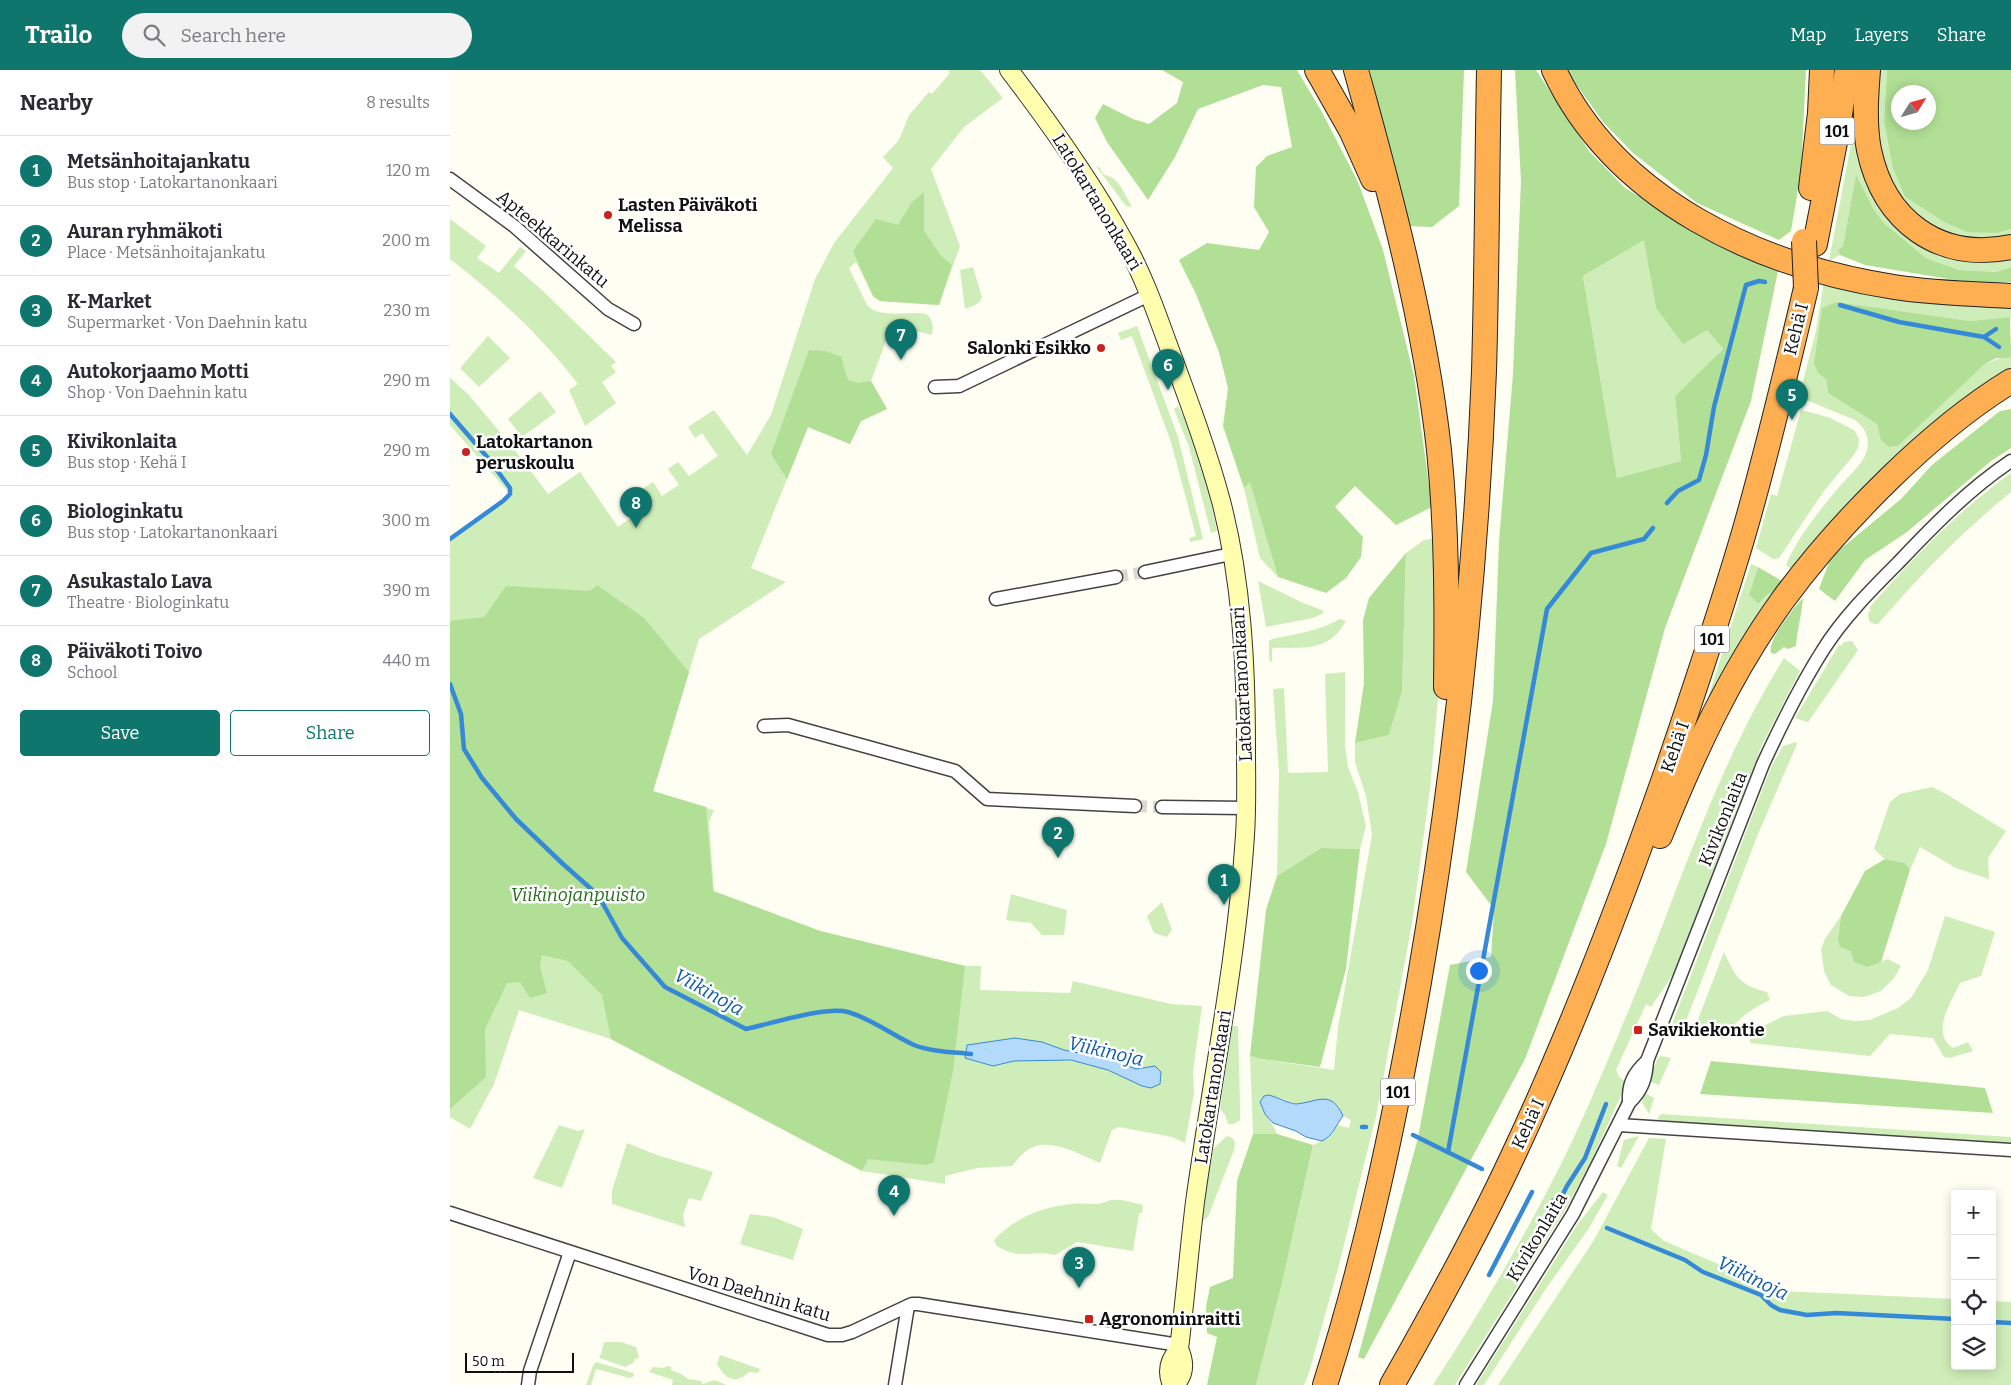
<!DOCTYPE html>
<meta charset="utf-8">
<style>
body{margin:0;font-family:Bitter,serif;background:#f2f2f3;color:#2b2b33}
.controls{position:absolute;right:15px;bottom:15px;display:grid;overflow:hidden;border-radius:5px;box-shadow:0 2px 12px #0003}
.controls button{width:45px;height:45px;display:grid;place-items:center;padding:0;border:0;border-bottom:1px solid #e1e1e2;background:#fff;color:#2b2b33;font:25px sans-serif}
.compass{position:absolute;left:1441px;top:15px;width:45px;height:45px;border-radius:50%;background:#fff;box-shadow:0 2px 12px #0003;rotate:53deg}
.scale{position:absolute;left:15px;bottom:12px;width:109px;box-sizing:border-box;padding-left:5px;border:2px solid #101010;border-top:0;font-size:14px;line-height:18px;white-space:nowrap;color:#101010;-webkit-text-stroke:4px #fff;paint-order:stroke}
.you{position:absolute;left:1028px;top:900px;width:18px;height:18px;margin:-12px;border:4px solid #fff;border-radius:50%;background:#1a73e8;box-shadow:0 0 0 8px #1a73e833}
.badge{display:grid;place-items:center;width:32px;height:32px;border-radius:50%;background:#0f766e;color:#fff;font-size:16px;font-weight:700}
.pin{position:absolute;translate:-50% -41px;filter:drop-shadow(0 1px 2px #0008)}
.pin::after{content:'';position:absolute;top:26px;width:18px;height:15px;background:inherit;clip-path:polygon(0 0,100% 0,50% 100%)}
.list{margin:0;padding:0;list-style:none}
h2{display:flex;justify-content:space-between;align-items:center;height:65px;margin:0;padding:0 20px;font-size:21px}
h2 small{font-size:16px;font-weight:400;color:#7c7c81}
.list li{display:grid;grid-template-columns:32px 1fr auto;gap:15px;align-items:center;box-sizing:border-box;height:70px;padding:0 20px;border-top:1px solid #e1e1e2}
.list b{display:block;font-size:19px;white-space:nowrap}
.list p{margin:0;font-size:16px;white-space:nowrap;color:#7c7c81}
.list em{font-size:16px;font-style:normal;color:#7c7c81}
.actions{display:flex;gap:10px;padding:15px 20px}
.actions a{flex:1;padding:11px 0;border:1px solid #0f766e;border-radius:5px;text-align:center;font-size:18px;color:#0f766e}
.actions .main{background:#0f766e;color:#fff}
.icon{flex:none;width:28px;height:28px;fill:none;stroke:currentColor;stroke-width:2;stroke-linecap:round;stroke-linejoin:round}
.map{position:relative;flex:none;width:1561px;height:1315px;overflow:hidden}
header{display:flex;align-items:center;gap:30px;box-sizing:border-box;height:70px;padding:0 25px;background:#0f766e;color:#fff}
header strong{font-size:24px}
nav{display:flex;gap:28px;margin-inline-start:auto;font-size:18px}
.search{width:350px;height:45px;background:#f2f2f3;display:flex;align-items:center;gap:12px;box-sizing:border-box;padding:0 18px;border-radius:28px;color:#7c7c81;font-size:19px}
main{display:flex}
aside{flex:1;background:#fff}
.map>svg:first-child{display:block}
.green{fill:#cfedb8}
.forest{fill:#b1df96;fill-rule:evenodd}
.water{fill:#b3dafb;stroke:#3589d7}
.lines{fill:none;stroke-linecap:round;stroke-linejoin:round}
.stream{stroke:#3589d7;stroke-width:4.5}
.street-tunnel{stroke:#dbdad1;stroke-width:12;stroke-dasharray:12 6;stroke-linecap:butt}
.street-casing{stroke:#434343;stroke-width:15}
.secondary-casing{stroke:#323232;stroke-width:20}
.highway-casing{stroke:#212121;stroke-width:26}
.street{stroke:#fff;stroke-width:12}
.secondary{stroke:#fffdae;stroke-width:18}
.highway{stroke:#feaf52;stroke-width:24}
.highway-bridge-casing{stroke:#212121;stroke-width:26;stroke-linecap:butt}
.highway-bridge{stroke:#feaf52;stroke-width:24}
.poi-dot{fill:#cb231c;stroke:#fff;stroke-width:2}
.labels{text-anchor:middle;dominant-baseline:central;stroke-width:5;stroke-linejoin:round;paint-order:stroke}
.shield{fill:#fff;stroke:#585858;stroke-width:1}
.shield-label{font-size:16px;font-weight:bold;fill:#101010}
.street-label{font-size:18px;fill:#101010;stroke:#fff}
.poi-label{font-size:18px;font-weight:bold;fill:#101010;stroke:#fff;text-anchor:start}
.park-label{font-size:18px;font-style:italic;fill:#246e1a;stroke:#fff}
.water-label{font-size:19px;font-style:italic;fill:#0e5aac;stroke:#fff}
</style>
<header>
<strong>Trailo</strong>
<div class="search"><svg class="icon" aria-label="search" viewBox="0 0 24 24"><circle cx="10" cy="10" r="6"/><path d="M15 15l6 6"/></svg>Search here</div>
<nav><a>Map</a><a>Layers</a><a>Share</a></nav>
</header>
<main>
<aside>
<h2>Nearby<small>8 results</small></h2>
<ul class="list">
<li><span class="badge">1</span><div><b>Metsänhoitajankatu</b><p>Bus stop · Latokartanonkaari</p></div><em>120 m</em></li>
<li><span class="badge">2</span><div><b>Auran ryhmäkoti</b><p>Place · Metsänhoitajankatu</p></div><em>200 m</em></li>
<li><span class="badge">3</span><div><b>K-Market</b><p>Supermarket · Von Daehnin katu</p></div><em>230 m</em></li>
<li><span class="badge">4</span><div><b>Autokorjaamo Motti</b><p>Shop · Von Daehnin katu</p></div><em>290 m</em></li>
<li><span class="badge">5</span><div><b>Kivikonlaita</b><p>Bus stop · Kehä I</p></div><em>290 m</em></li>
<li><span class="badge">6</span><div><b>Biologinkatu</b><p>Bus stop · Latokartanonkaari</p></div><em>300 m</em></li>
<li><span class="badge">7</span><div><b>Asukastalo Lava</b><p>Theatre · Biologinkatu</p></div><em>390 m</em></li>
<li><span class="badge">8</span><div><b>Päiväkoti Toivo</b><p>School</p></div><em>440 m</em></li>
</ul>
<div class="actions"><a class="main">Save</a><a>Share</a></div>
</aside>
<div class="map">
<svg width="1561" height="1315" viewBox="0 0 1561 1315">
<rect width="100%" height="100%" fill="#fffef3"/>
<g class="green">
<path d="M498 0H530L553 28 514 57 481 99 510 176 489 235 430 231 423 226 406 192 399 198 417 235C432 250 458 240 476 244 484 250 483 257 482 265L442 255 421 311 437 339 411 351 400 374 358 357 301 498 336 512 249 569 203 722 264 740 259 752 264 821 370 861 515 896H531L530 920 620 923 623 911 721 934 752 936 743 1001 744 1023 735 1073 722 1067 669 1057 662 1060 650 1093C628 1084 598 1065 576 1081 571 1085 566 1091 562 1096L527 1098 495 1106V1114L412 1101 161 969 69 940 44 1014 20 1059 0 1047V469L53 431 60 424 0 355V308L19 325 68 384 98 424 130 402 168 457 201 434 191 420 203 412 212 426 229 415 218 399 228 392 239 406 268 386 252 363 245 368 238 357 264 340 297 385 321 345 365 209 384 173 443 98 433 87 449 70 459 45 479 22 482 24 500 3Z"/>
<path d="M1427 0H1437L1434 52 1443 99 1455 127 1494 152 1548 163 1561 159V167L1518 170 1499 165 1465 145 1446 123 1427 75Z"/>
<path d="M1409 31 1454 155 1561 184V197L1546 202 1509 200 1476 188 1435 154 1424 140 1406 106 1393 176 1388 180 1390 185 1379 191Z"/>
<path d="M646 96 650 98 654 105C670 107 674 124 682 137L676 136Z"/>
<path d="M0 149 36 176 27 188 49 203 70 177 76 181 64 196 93 221 166 292 161 296 166 302 152 312 166 333 135 356 119 320 128 314C91 266 48 226 0 189Z"/>
<path d="M1195 169 1206 238 1257 260 1273 279 1225 326 1231 391 1167 408 1133 206Z"/>
<path d="M523 197 532 227C530 235 522 236 515 239L510 200Z"/>
<path d="M1374 211 1561 236V248L1560 247 1520 251 1387 232 1369 304 1376 309 1378 323 1427 354 1429 361 1439 377 1448 376 1535 294 1561 284 1560 275 1561 272V302L1345 502 1336 495C1348 466 1370 440 1390 416 1399 405 1413 395 1417 380 1420 367 1415 358 1405 350L1349 327 1366 261Z"/>
<path d="M687 256 728 367 753 469 740 472 739 468 746 466 721 372 682 266 671 270 668 263Z"/>
<path d="M38 266 60 288 29 317 10 298Z"/>
<path d="M90 321 106 342 72 367 58 349Z"/>
<path d="M728 336C749 375 758 418 767 461L761 463 739 377 724 339Z"/>
<path d="M1351 340 1378 347 1404 360 1409 369 1408 378 1403 386 1373 422 1329 488 1323 489 1306 478 1321 424 1327 426Z"/>
<path d="M1561 403V422C1510 464 1471 504 1428 554H1424L1419 551 1418 543 1421 540 1419 538C1462 489 1508 441 1561 403Z"/>
<path d="M800 411 828 507 810 488 794 418Z"/>
<path d="M988 464V629L980 719 962 853 927 1042 889 1195 858 1306 854 1315H806L832 1213 863 1075C874 1070 883 1067 887 1055L899 1058 901 1050 893 1046 889 1037 877 1029 846 1034 830 1028 812 1035C815 1046 823 1053 827 1064H803L800 986 812 989 884 1000 888 957 922 765 916 726 905 692V673L939 665 952 622 956 483 974 470 980 469Z"/>
<path d="M1301 494 1308 497 1299 525 1308 534 1318 524 1324 523 1332 511 1336 514 1256 634Z"/>
<path d="M808 511 853 533 872 540 874 543 863 548 816 557Z"/>
<path d="M890 549 896 551C878 583 854 577 822 578V592L819 590V571L822 569C846 564 869 561 890 549Z"/>
<path d="M1402 571 1408 580 1358 652 1345 648 1389 575 1391 576 1394 572Z"/>
<path d="M1334 588 1350 601 1312 675 1224 903 1201 937 1196 934 1166 1000 1170 1008 1177 1012 1140 1094 1114 1142 1005 1315H983C1031 1241 1076 1165 1115 1086 1139 1037 1159 987 1180 937 1229 819 1266 697 1334 588Z"/>
<path d="M895 602V676L898 697 908 722 916 756 910 779 871 778 827 806 829 703 823 619 834 618 838 703 878 702 875 604Z"/>
<path d="M1346 672 1347 674 1308 764 1231 964 1219 962 1321 697 1333 676Z"/>
<path d="M1482 717 1496 724 1556 761 1538 788 1539 809 1506 798 1470 777 1460 800 1455 793 1435 789 1424 779 1440 732 1450 724Z"/>
<path d="M561 824 617 840 614 865H592L581 853 556 850Z"/>
<path d="M712 832 722 860 717 867 704 863 697 846Z"/>
<path d="M1391 846 1388 869 1418 897 1438 889 1451 896 1444 908 1431 921 1414 927 1399 926 1381 915 1374 901 1371 879 1375 869Z"/>
<path d="M1495 846 1545 862 1531 906 1510 913C1501 933 1480 962 1503 978L1518 972 1523 981 1500 988 1494 987 1483 968 1440 964 1420 986 1300 973V969L1311 957 1334 946 1377 941 1391 949 1405 951 1420 950 1448 938 1461 928 1478 900Z"/>
<path d="M1274 882C1285 906 1290 916 1317 922L1320 930C1299 940 1287 949 1273 969L1242 965Z"/>
<path d="M782 956H788L790 1037V1050L784 1054H778L775 1045 770 1039Z"/>
<path d="M1211 986 1221 988 1209 1015 1198 1011 1208 988Z"/>
<path d="M1194 1022 1204 1028 1199 1044 1192 1032Z"/>
<path d="M1211 1044 1561 1067V1073L1212 1051 1207 1049Z"/>
<path d="M109 1055 128 1061 135 1059 112 1118 83 1108Z"/>
<path d="M777 1066 781 1067 785 1072 784 1080 758 1147 754 1150H751L763 1079Z"/>
<path d="M1189 1066 1171 1098 1167 1096 1174 1070Z"/>
<path d="M1199 1068 1216 1069 1201 1159 1214 1171 1332 1221 1505 1229V1296H1542V1231L1561 1232V1315H1048L1144 1170Z"/>
<path d="M177 1073 207 1085 263 1102 251 1131 239 1128 233 1145 235 1157 162 1134V1121Z"/>
<path d="M1153 1122 1158 1125 1139 1158 1095 1220 1034 1315H1026L1127 1155Z"/>
<path d="M660 1130H672L693 1135 692 1143H689L683 1181 627 1172 605 1185C582 1179 571 1191 547 1176L544 1170C564 1148 593 1137 621 1134 635 1132 647 1137 660 1130Z"/>
<path d="M300 1144 323 1147 353 1159 343 1190 290 1174Z"/>
<path d="M154 1272H171L186 1277 189 1288 185 1289 183 1293 175 1297 150 1288 149 1286 151 1284Z"/>
<path d="M270 1285 310 1299 308 1303 299 1302C285 1315 275 1309 267 1294Z"/>
<path d="M146 1292 183 1303 184 1306 180 1308 146 1299 141 1315H136L143 1296Z"/>
<path d="M218 1296 221 1297V1300L231 1304 238 1309 251 1311 252 1314 265 1310 276 1315H222L223 1310 199 1302 203 1297 213 1298Z"/>
</g>
<g class="forest">
<path d="M712 0H847L873 44 908 112 933 180 964 306 982 437 946 455 905 416 885 437 913 467 911 487 896 508 876 523 828 507 800 412 794 418 773 356 778 318 769 282 746 224 729 190 757 173 809 180 819 162 804 137 806 97 817 86 842 77 831 17 813 15 748 39 725 87 698 130 657 72 645 48 653 34 683 49 699 54 727 33 733 12Z"/>
<path d="M920 0H1014L1009 136 982 157 956 156Z"/>
<path d="M1065 0H1086L1139 81 1175 118 1277 179 1328 201 1301 331 1215 558 1156 774 1075 989 914 1289 908 1287 968 1068 1000 895 1041 887 1044 839 1016 802 1043 631 1049 471 1063 304 1071 111ZM1194 170 1206 238 1233 274 1257 260 1273 279 1225 326 1231 391 1167 408 1133 206Z"/>
<path d="M1116 0H1356L1351 102 1341 161 1329 170 1247 133 1183 83 1153 52Z"/>
<path d="M1437 0H1561V159L1548 163 1517 162 1494 152 1455 127 1443 99 1434 52ZM1448 22H1478V52H1448Z"/>
<path d="M1406 105 1424 140 1435 154 1476 188 1509 200 1546 202 1561 197V212L1523 213 1415 195 1390 185 1388 180 1393 176Z"/>
<path d="M474 122V161L491 186 502 195 489 235 430 231 423 226 403 181 426 149 448 155 462 132Z"/>
<path d="M1387 232 1520 251 1560 247 1561 284 1559 288H1546L1535 294 1448 376 1439 377 1431 370 1427 354 1378 323 1376 309 1369 304 1364 294 1372 238Z"/>
<path d="M359 280 375 281 392 287 393 295 398 310 408 313 421 311 437 339 411 351 400 374 358 357 337 409 321 384Z"/>
<path d="M1561 339V378L1541 391 1457 462 1415 490 1385 531 1369 519 1381 487 1451 429 1482 395 1550 341Z"/>
<path d="M956 483 952 622 939 665 905 673 914 613 913 550 919 528Z"/>
<path d="M1308 497 1332 511 1324 523 1318 524 1308 534 1299 525Z"/>
<path d="M147 515 194 548 239 602 203 721 256 737 263 821 370 861 515 896 503 1001 484 1092 477 1095 418 1089 412 1101 161 969 152 925 118 891 92 885 90 896 97 923 80 928 70 912 57 913 35 959 36 1007 0 1039V551L34 547 56 516 140 521Z"/>
<path d="M1353 528C1352 544 1347 559 1346 576L1338 579 1334 577 1325 584 1321 583C1317 570 1344 538 1353 528Z"/>
<path d="M871 778 910 779 896 899 870 997 812 989 800 986 816 840 827 806Z"/>
<path d="M1435 789 1455 793 1460 800 1431 892 1418 897 1404 892 1401 881 1390 877 1388 869 1391 846 1415 801Z"/>
<path d="M1261 991 1535 1018 1543 1043 1250 1024Z"/>
<path d="M803 1064H827L863 1075 832 1213 806 1315H757L767 1267 757 1263 756 1237 760 1217 783 1208 787 1111Z"/>
</g>
<g class="water">
<path d="M565 968 592 972 614 980 659 989 686 999 705 996 711 1002 710 1014 701 1018 692 1016 658 1000 621 990 564 991 543 996 515 988 517 975Z"/>
<path d="M819 1025C826 1027 841 1034 846 1034 868 1032 881 1019 893 1046 885 1056 884 1065 872 1071L856 1067 846 1061 823 1053 815 1044 810 1032 814 1026Z"/>
</g>
<g class="lines">
<g class="stream">
<path d="M1390 235 1449 252 1534 267 1546 259"/>
<path d="M1534 267 1549 277"/>
<path d="M0 344 38 388 60 418V424L53 431 0 469"/>
<path d="M1217 433 1228 421 1249 410 1256 385 1264 337 1296 215 1309 211 1315 212"/>
<path d="M0 614 11 644 14 679 32 708 66 749 113 794 148 825 172 868 215 917 296 959C320 954 375 936 398 942 422 949 442 965 464 975 482 982 502 982 521 984"/>
<path d="M912 1057H916"/>
<path d="M963 1065 1032 1099"/>
<path d="M998 1082 1097 539 1141 483 1194 469 1203 458"/>
<path d="M1103 1131 1110 1136"/>
<path d="M1108 1134 1117 1116 1135 1088 1156 1034"/>
<path d="M1157 1158 1235 1190 1253 1202 1311 1225 1321 1235 1330 1240 1357 1245 1386 1243 1505 1249"/>
<path d="M1039 1205 1082 1122"/>
<path d="M1542 1252 1561 1253"/>
</g>
<g class="street-tunnel">
<path d="M666 507 695 502"/>
<path d="M685 736 712 737"/>
</g>
<g class="street-casing">
<g id="street">
<path d="M0 109 64 156 158 239 184 254"/>
<path d="M485 317 509 316 699 225"/>
<path d="M695 502 781 484"/>
<path d="M546 529 666 507"/>
<path d="M314 656 338 655 505 701 537 729 685 736"/>
<path d="M712 737 796 738"/>
<path d="M1179 1033C1178 1014 1183 1004 1197 991"/>
<path d="M1169 1055 1561 1080"/>
<path d="M0 1143 378 1265H392L402 1262 462 1234H468L729 1275"/>
<path d="M78 1315 80 1301 120 1182"/>
<path d="M445 1315 458 1236"/>
<path d="M1016 1315 1123 1144 1179 1033C1192 1020 1196 1009 1197 991L1313 694C1331 655 1350 616 1373 580 1393 548 1421 520 1448 493 1482 457 1519 419 1561 391"/>
</g>
</g>
<g class="secondary-casing">
<g id="secondary">
<path d="M559 0C601 55 642 112 675 173 696 210 709 251 724 291 741 337 758 383 771 431 792 511 796 596 796 678 796 707 797 736 795 765 787 889 762 1009 745 1132 739 1181 735 1230 729 1279 735 1292 735 1304 725 1315"/>
<path d="M722 1315C716 1301 719 1290 729 1279"/>
</g>
</g>
<g class="highway-casing">
<g id="highway">
<path d="M867 0 901 60 923 109"/>
<path d="M906 0C940 122 975 253 989 380 997 459 997 538 996 617"/>
<path d="M1104 0C1165 130 1308 196 1444 217 1482 223 1522 224 1561 226"/>
<path d="M1418 0C1416 26 1414 54 1419 80 1434 151 1489 192 1561 177"/>
<path d="M1361 118 1370 43 1372 0"/>
<path d="M1365 174 1388 57 1397 0"/>
<path d="M1210 766C1243 684 1280 603 1332 531 1364 487 1401 446 1440 408 1476 373 1517 338 1561 311"/>
<path d="M875 1315C917 1183 945 1048 969 912 1004 710 1026 506 1034 301 1037 201 1037 100 1039 0"/>
<path d="M942 1315C984 1241 1025 1167 1061 1090 1120 965 1169 837 1215 706 1243 624 1271 542 1295 459 1318 379 1337 298 1356 218"/>
</g>
</g>
<use href="#street" class="street"/>
<use href="#secondary" class="secondary"/>
<use href="#highway" class="highway"/>
<g class="highway-bridge-casing">
<path id="highway-bridge" d="M1354 171 1356 218"/>
</g>
<use href="#highway-bridge" class="highway-bridge"/>
</g>
<g class="poi-dot">
<circle cx="158" cy="145" r="5"/>
<circle cx="651" cy="278" r="5"/>
<circle cx="16" cy="382" r="5"/>
<rect x="1183" y="955" width="10" height="10" rx="2.5"/>
<rect x="634" y="1244" width="10" height="10" rx="2.5"/>
</g>
<g class="labels">
<g class="shield">
<rect x="1369.5" y="47.5" width="35" height="27" rx="4"/>
<rect x="1244.5" y="555.5" width="35" height="27" rx="4"/>
<rect x="930.5" y="1008.5" width="35" height="27" rx="4"/>
</g>
<g class="shield-label">
<text x="1387" y="61">101</text>
<text x="1262" y="569">101</text>
<text x="948" y="1022">101</text>
</g>
<g class="street-label">
<text transform="translate(647 132) rotate(59)">Latokartanonkaari</text>
<text transform="translate(103 169) rotate(40)">Apteekkarinkatu</text>
<text transform="translate(1346 259) rotate(-76)">Kehä I</text>
<text transform="translate(792 614) rotate(-93)">Latokartanonkaari</text>
<text transform="translate(1225 677) rotate(-71)">Kehä I</text>
<text transform="translate(1273 749) rotate(-68)">Kivikonlaita</text>
<text transform="translate(763 1017) rotate(-81)">Latokartanonkaari</text>
<text transform="translate(1078 1054) rotate(-65)">Kehä I</text>
<text transform="translate(1087 1167) rotate(-59)">Kivikonlaita</text>
<text transform="translate(309 1224) rotate(17)">Von Daehnin katu</text>
</g>
<g class="poi-label">
<text x="168" y="135">Lasten Päiväkoti<tspan x="168" dy="21">Melissa</tspan></text>
<text x="641" y="278" text-anchor="end">Salonki Esikko</text>
<text x="26" y="372">Latokartanon<tspan x="26" dy="21">peruskoulu</tspan></text>
<text x="1198" y="960">Savikiekontie</text>
<text x="649" y="1249">Agronominraitti</text>
</g>
<g class="park-label">
<text x="128" y="825">Viikinojanpuisto</text>
</g>
<g class="water-label">
<text transform="translate(259 922) rotate(29)">Viikinoja</text>
<text transform="translate(656 981) rotate(13)">Viikinoja</text>
<text transform="translate(1303 1208) rotate(26)">Viikinoja</text>
</g>
</g>
</svg>
<div class="controls">
<button>+</button>
<button>−</button>
<button><svg class="icon" aria-label="locate" viewBox="0 0 24 24"><circle cx="12" cy="12" r="6"/><path d="M12 2v4M12 18v4M2 12h4M18 12h4"/></svg></button>
<button><svg class="icon" aria-label="layers" viewBox="0 0 24 24"><path d="M12 4l9 5-9 5-9-5zM3 14l9 5 9-5"/></svg></button>
</div>
<svg class="compass" viewBox="-18 -18 36 36"><path d="M0-13l5 13h-10z" fill="#e53935"/><path d="M0 13l5-13h-10z" fill="#7c7c81"/></svg>
<div class="scale">50 m</div>
<div class="you"></div>
<div class="pin badge" style="left:774px;top:835px">1</div>
<div class="pin badge" style="left:608px;top:788px">2</div>
<div class="pin badge" style="left:629px;top:1218px">3</div>
<div class="pin badge" style="left:444px;top:1146px">4</div>
<div class="pin badge" style="left:1342px;top:350px">5</div>
<div class="pin badge" style="left:718px;top:320px">6</div>
<div class="pin badge" style="left:451px;top:290px">7</div>
<div class="pin badge" style="left:186px;top:458px">8</div>
</div>
</main>
